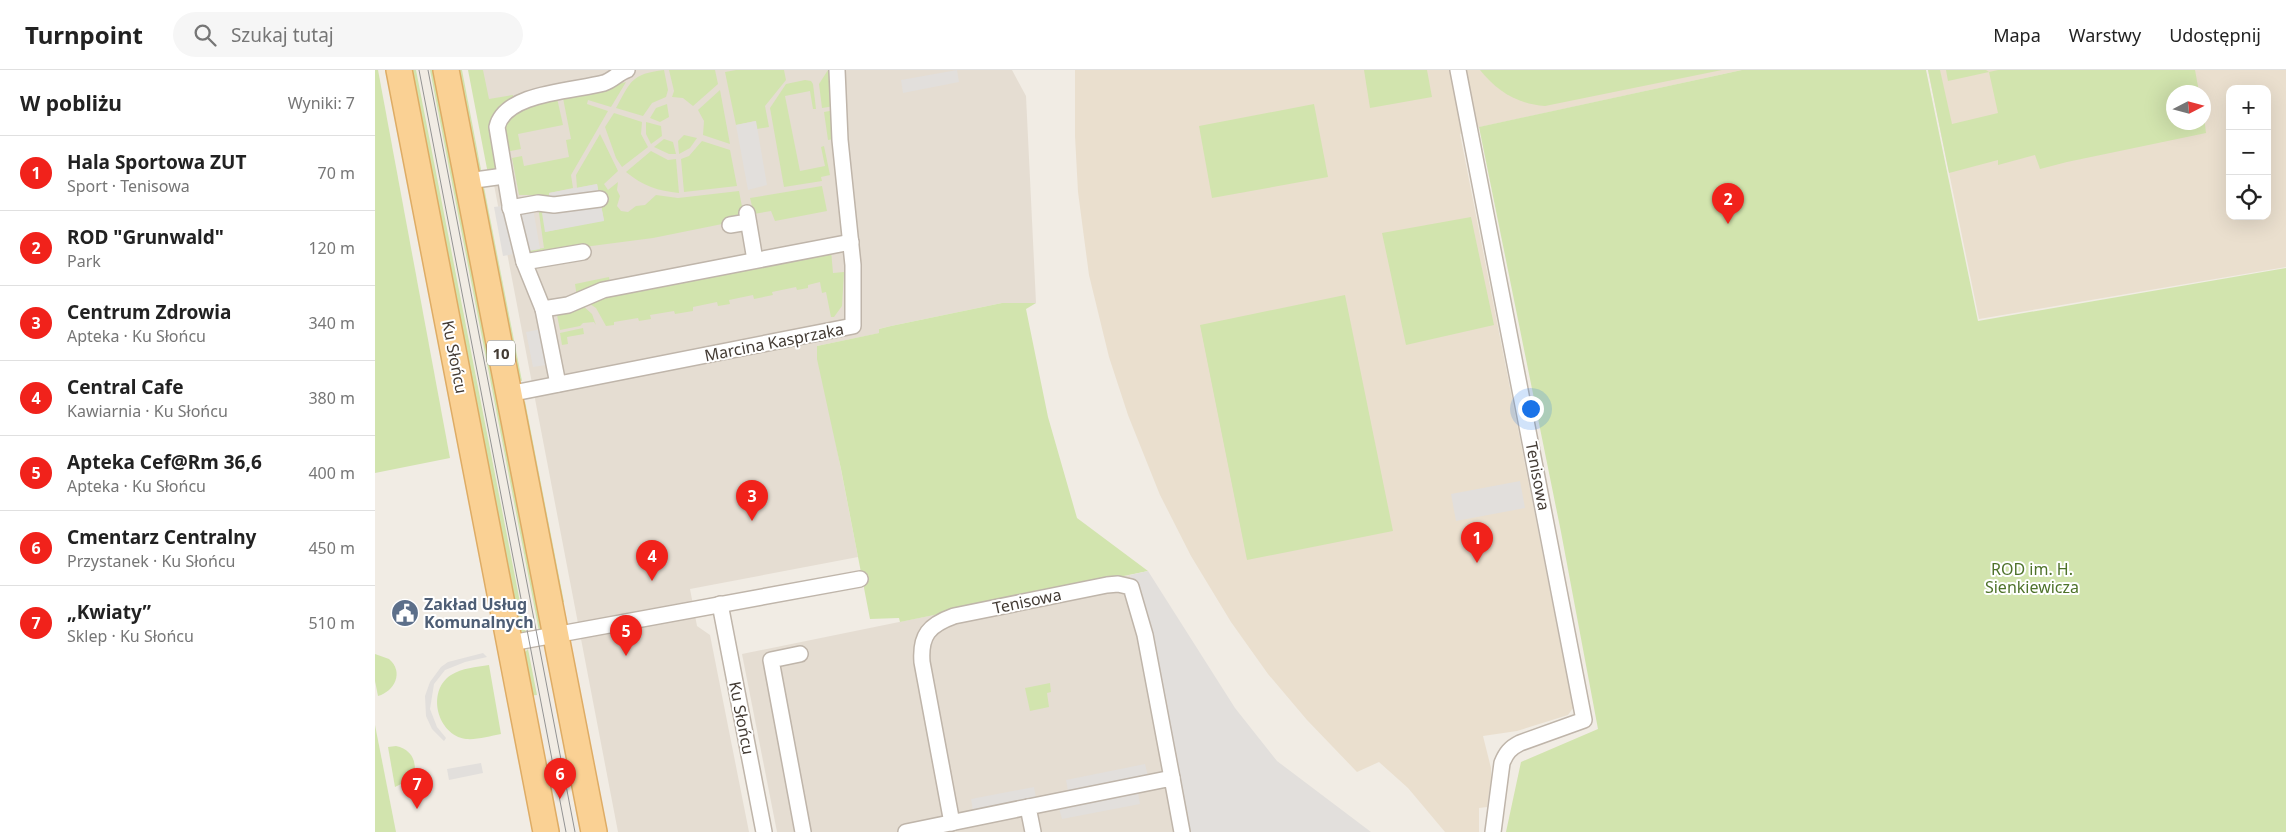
<!DOCTYPE html>
<html lang="pl">
<meta charset="utf-8">
<style>
body{margin:0;font-family:"Noto Sans",sans-serif;background:#f6f6f6;color:#222}
.controls{position:absolute;right:15px;top:15px;display:grid;overflow:hidden;border-radius:10px;box-shadow:0 5px 20px #0002}
.controls button{width:45px;height:45px;display:grid;place-items:center;padding:0;border:0;border-bottom:1px solid #e0e0e0;background:#fff;color:#222;font:25px sans-serif}
.compass{position:absolute;left:1791px;top:15px;width:45px;height:45px;border-radius:50%;background:#fff;box-shadow:0 5px 20px #0002;rotate:84deg}
.you{position:absolute;left:1155px;top:338px;width:18px;height:18px;margin:-12px;border:4px solid #fff;border-radius:50%;background:#1a73e8;box-shadow:0 0 0 8px #1a73e833}
.badge{display:grid;place-items:center;width:32px;height:32px;border-radius:50%;background:#f1221b;color:#fff;font-size:16px;font-weight:700}
.pin{position:absolute;translate:-50% -41px;filter:drop-shadow(0 1px 2px #0008)}
.pin::after{content:'';position:absolute;top:26px;width:18px;height:15px;background:inherit;clip-path:polygon(0 0,100% 0,50% 100%)}
.list{margin:0;padding:0;list-style:none}
h2{display:flex;justify-content:space-between;align-items:center;height:65px;margin:0;padding:0 20px;font-size:21px}
h2 small{font-size:16px;font-weight:400;color:#767676}
.list li{display:grid;grid-template-columns:32px 1fr auto;gap:15px;align-items:center;box-sizing:border-box;height:75px;padding:0 20px;border-top:1px solid #e0e0e0}
.list b{display:block;font-size:19px;white-space:nowrap}
.list p{margin:0;font-size:16px;white-space:nowrap;color:#767676}
.list em{font-size:16px;font-style:normal;color:#767676}
.icon{flex:none;width:28px;height:28px;fill:none;stroke:currentColor;stroke-width:2;stroke-linecap:round;stroke-linejoin:round}
.map{position:relative;flex:none;width:1911px;height:762px;overflow:hidden}
header{display:flex;align-items:center;gap:30px;box-sizing:border-box;height:70px;padding:0 25px;background:#fff;border-bottom:1px solid #e0e0e0}
header strong{font-size:24px}
nav{display:flex;gap:28px;margin-inline-start:auto;font-size:18px}
.search{width:350px;height:45px;background:#f6f6f6;display:flex;align-items:center;gap:12px;box-sizing:border-box;padding:0 18px;border-radius:28px;color:#767676;font-size:19px}
main{display:flex}
aside{flex:1;background:#fff}
.map>svg:first-child{display:block}
.residential{fill:#e5ddd2}
.education{fill:#eadfce;fill-rule:evenodd}
.green{fill:#d2e4ae}
.parking{fill:#e2dfdc}
.lines{fill:none;stroke-linecap:round;stroke-linejoin:round}
.minor-casing{stroke:#bfb5aa;stroke-width:18}
.primary-casing{stroke:#deac65;stroke-width:28}
.minor{stroke:#fff;stroke-width:15}
.primary{stroke:#fad194;stroke-width:25}
.tram{stroke:#939393;stroke-width:1}
.labels{text-anchor:middle;dominant-baseline:central;stroke-width:4;stroke-linejoin:round;paint-order:stroke}
.shield{fill:#fff;stroke:#7b7671;stroke-width:1}
.shield-label{font-size:15px;font-weight:bold;fill:#433b34}
.street-label{font-size:16px;fill:#433b34;stroke:#fff}
.park-label{font-size:16px;fill:#4e722a;stroke:#fff}
.service-label{font-size:16px;font-weight:bold;fill:#4e5e75;stroke:#fff;text-anchor:start}
</style>
<header>
<strong>Turnpoint</strong>
<div class="search"><svg class="icon" aria-label="search" viewBox="0 0 24 24"><circle cx="10" cy="10" r="6"/><path d="M15 15l6 6"/></svg>Szukaj tutaj</div>
<nav><a>Mapa</a><a>Warstwy</a><a>Udostępnij</a></nav>
</header>
<main>
<aside>
<h2>W pobliżu<small>Wyniki: 7</small></h2>
<ul class="list">
<li><span class="badge">1</span><div><b>Hala Sportowa ZUT</b><p>Sport · Tenisowa</p></div><em>70 m</em></li>
<li><span class="badge">2</span><div><b>ROD &quot;Grunwald&quot;</b><p>Park</p></div><em>120 m</em></li>
<li><span class="badge">3</span><div><b>Centrum Zdrowia</b><p>Apteka · Ku Słońcu</p></div><em>340 m</em></li>
<li><span class="badge">4</span><div><b>Central Cafe</b><p>Kawiarnia · Ku Słońcu</p></div><em>380 m</em></li>
<li><span class="badge">5</span><div><b>Apteka Cef@Rm 36,6</b><p>Apteka · Ku Słońcu</p></div><em>400 m</em></li>
<li><span class="badge">6</span><div><b>Cmentarz Centralny</b><p>Przystanek · Ku Słońcu</p></div><em>450 m</em></li>
<li><span class="badge">7</span><div><b>„Kwiaty”</b><p>Sklep · Ku Słońcu</p></div><em>510 m</em></li>
</ul>
</aside>
<div class="map">
<svg width="1911" height="762" viewBox="0 0 1911 762">
<rect width="100%" height="100%" fill="#f1ece4"/>
<g class="residential">
<path d="M97 0H637L651 26 661 233H627L516 256 504 259 505 263 442 276 483 487 315 519 322 556 335 565 374 762H243Z"/>
<path d="M755 505 778 576 815 762H402L367 584Z"/>
</g>
<g class="education">
<path d="M700 0H1367L1105 57 1085 64 1198 638 1193 645 1142 661 1108 666 1116 698V709L1112 737 1104 738V762H1070L1033 718 1004 692 982 702 932 650 893 604 856 552 816 486 785 425 753 345 734 287 714 205 703 122 700 66Z"/>
<path d="M1553 0H1911V197L1604 249ZM1855 19H1892V146H1855ZM1798 22H1828V52H1798Z"/>
</g>
<g class="green">
<path d="M0 0H3L75 388 0 403Z"/>
<path d="M32 0H41L151 563 142 560Z"/>
<path d="M55 0H65L169 558 164 561Z"/>
<path d="M79 0H87L107 105 102 103Z"/>
<path d="M93 0H108L114 29 138 25 139 31 127 38 122 100 113 104Z"/>
<path d="M289 0 293 20 291 27 277 33 268 46 241 38C256 11 256 4 289 0Z"/>
<path d="M294 0H340L343 14 318 36 308 28 297 27 299 21Z"/>
<path d="M361 0H409L411 10 390 36 394 57 382 59 380 51 361 55 350 2Z"/>
<path d="M453 0H459L460 36 447 38 444 14Z"/>
<path d="M989 0H1052L1057 27 995 38Z"/>
<path d="M1105 0H1347L1170 36C1142 34 1122 21 1105 0Z"/>
<path d="M1367 0H1551L1603 251 1911 198V762H1131L1146 692 1223 659 1186 462 1104 57Z"/>
<path d="M1553 0H1565L1577 54 1623 43 1614 2 1573 11 1571 0H1611L1614 2 1623 0H1820L1824 22H1798V52H1828L1829 46 1831 63 1692 92 1665 99 1660 85 1623 95V90L1574 103Z"/>
<path d="M430 10 436 11 438 14 441 39H438L435 21 410 26 425 101 450 96 446 77 449 76 455 105 446 107 447 111 409 117 395 38 411 14Z"/>
<path d="M251 12 236 37 213 30 212 34 233 41 196 105 198 118 174 123 175 132 160 128 159 125H144L137 88 147 86 149 96 194 87 191 70 196 69 188 28Z"/>
<path d="M345 20 355 74 328 65 329 51 323 40Z"/>
<path d="M182 28 188 55 143 64 146 79 130 82 128 54C142 39 162 32 182 28Z"/>
<path d="M292 34 294 47 285 52 275 48 281 38Z"/>
<path d="M939 34 953 107 837 128 824 56Z"/>
<path d="M460 40 459 69 453 70 449 42Z"/>
<path d="M239 43 267 52 266 64 273 77 247 97 241 88 230 57Z"/>
<path d="M271 52 286 56 287 66 276 74 271 64Z"/>
<path d="M225 64 243 101 229 114 233 120 243 112 242 120 245 126 242 136 246 141 253 142 261 136 270 135 281 125 303 128 364 121 369 147 367 150 278 168 155 184 154 180 169 178 163 136 177 138 170 162 229 150 222 114 202 118 201 105Z"/>
<path d="M309 65 322 68 315 78 304 84 303 71Z"/>
<path d="M289 69 298 72 301 84H294L279 77Z"/>
<path d="M327 71 355 80 362 116 309 122 306 89 314 86Z"/>
<path d="M276 81 293 90 301 89 304 123C283 121 268 116 251 102Z"/>
<path d="M447 116 452 141 400 151 396 141 379 144 375 128Z"/>
<path d="M109 117 147 311 143 310 105 124Z"/>
<path d="M1096 147 1119 255 1031 275 1007 163Z"/>
<path d="M456 180 458 203 469 202 467 236 459 247H456L451 222 447 223 445 212 433 215V218L422 220 421 217 397 222 398 225 379 229 378 225 354 230 355 234 343 236 342 232 318 237V241L300 244 299 241 275 245 276 249 264 251 263 248 239 252V255L231 256 221 238 212 232 217 228Z"/>
<path d="M234 207 235 214 202 227 200 214Z"/>
<path d="M970 225 1018 461 872 490 825 255Z"/>
<path d="M627 233H661L651 239 673 347 702 448 773 501 525 552 524 548 495 549 466 399 442 289V276L504 263V259L516 256Z"/>
<path d="M207 235 217 244 221 255 219 252 208 253 205 256 185 260 181 240Z"/>
<path d="M208 258 209 264 192 267 193 274 187 275 185 263Z"/>
<path d="M150 331 189 532H186L148 334Z"/>
<path d="M153 579 162 625 153 626 148 584Z"/>
<path d="M0 584 14 589C29 602 20 621 3 626L0 611Z"/>
<path d="M114 595 126 664C115 666 102 670 91 669 62 665 51 621 76 605 87 598 101 597 114 595Z"/>
<path d="M675 613 676 622 672 623 674 637 655 641 650 618Z"/>
<path d="M0 655 21 762H0Z"/>
<path d="M21 676C34 679 40 687 40 700L34 710 20 717 13 677Z"/>
</g>
<g class="parking">
<path d="M582 0 584 12 528 23 526 10Z"/>
<path d="M381 51 392 115 373 120 361 55Z"/>
<path d="M222 114 229 151 170 162 167 143 177 141 174 123Z"/>
<path d="M135 135 158 138 165 179 128 186 119 137Z"/>
<path d="M172 258 178 294 158 297 151 262Z"/>
<path d="M1145 411 1150 438 1081 451 1076 424Z"/>
<path d="M773 501 860 638 902 691 996 762H815L778 576 755 505Z"/>
<path d="M108 583 112 587 90 592 70 600 59 614 55 639 62 657 71 668 69 671 57 659 51 646 50 626 55 612 66 597 73 592Z"/>
<path d="M106 693 108 703 74 710 72 699Z"/>
<path d="M770 694 773 706 763 723 765 734 687 749 684 738 693 721 691 710Z"/>
<path d="M659 717 661 728 598 741 596 729Z"/>
</g>
<g class="lines">
<g class="minor-casing">
<g id="minor">
<path d="M1083 0 1209 650 1145 673C1135 678 1131 683 1127 693L1118 762"/>
<path d="M93 111 129 106"/>
<path d="M135 138 163 133 179 135 225 129"/>
<path d="M372 143 380 190"/>
<path d="M355 155 373 152"/>
<path d="M149 192 208 182"/>
<path d="M168 239 193 235 228 220 476 172"/>
<path d="M183 314 168 239 149 192 135 135 122 57C130 22 200 21 229 13 238 10 243 3 252 0"/>
<path d="M134 324 478 256V195L465 70 462 0"/>
<path d="M345 534 389 762"/>
<path d="M136 573 485 509"/>
<path d="M425 584 396 590 428 762"/>
<path d="M577 753 547 592C545 565 554 555 579 546L732 515 743 514 756 517 770 565 797 708"/>
<path d="M531 762 653 737"/>
<path d="M658 762 653 737 797 708 807 762"/>
</g>
</g>
<g class="primary-casing">
<g id="primary">
<path d="M24 0 171 762"/>
<path d="M71 0 219 762"/>
</g>
</g>
<use href="#minor" class="minor"/>
<use href="#primary" class="primary"/>
<g class="tram">
<path d="M44 0 191 762"/>
<path d="M53 0 200 762"/>
</g>
</g>
<defs>
<g id="civic-disc" transform="scale(1.4375)"><circle r="9.5" fill="#5c6f8a" stroke="#fff"/><path d="M-.6-6.5H3V-4.5H.6V-3L4-1V1h2V6H-6V1h2V-1L-.6-3ZM-1.2 2.5V6h2.4V2.5Z" fill="#fff"/></g>
</defs>
<g fill-rule="evenodd">
<use href="#civic-disc" x="30" y="543"/>
</g>
<g class="labels">
<rect class="shield" x="112" y="270.5" width="28" height="25" rx="4"/>
<g class="shield-label">
<text x="126" y="283">10</text>
</g>
<g class="street-label">
<text transform="translate(399 272) rotate(-11)">Marcina Kasprzaka</text>
<text transform="translate(80 287) rotate(79)">Ku Słońcu</text>
<text transform="translate(1163 406) rotate(79)">Tenisowa</text>
<text transform="translate(652 531) rotate(-12)">Tenisowa</text>
<text transform="translate(367 648) rotate(79)">Ku Słońcu</text>
</g>
<g class="park-label">
<text x="1657" y="499">ROD im. H.<tspan x="1657" dy="18">Sienkiewicza</tspan></text>
</g>
<g class="service-label">
<text x="49" y="534">Zakład Usług<tspan x="49" dy="18">Komunalnych</tspan></text>
</g>
</g>
</svg>
<div class="controls">
<button>+</button>
<button>−</button>
<button><svg class="icon" aria-label="locate" viewBox="0 0 24 24"><circle cx="12" cy="12" r="6"/><path d="M12 2v4M12 18v4M2 12h4M18 12h4"/></svg></button>
</div>
<svg class="compass" viewBox="-18 -18 36 36"><path d="M0-13l5 13h-10z" fill="#e53935"/><path d="M0 13l5-13h-10z" fill="#767676"/></svg>
<div class="you"></div>
<div class="pin badge" style="left:1102px;top:493px">1</div>
<div class="pin badge" style="left:1353px;top:154px">2</div>
<div class="pin badge" style="left:377px;top:451px">3</div>
<div class="pin badge" style="left:277px;top:511px">4</div>
<div class="pin badge" style="left:251px;top:586px">5</div>
<div class="pin badge" style="left:185px;top:729px">6</div>
<div class="pin badge" style="left:42px;top:739px">7</div>
</div>
</main>
